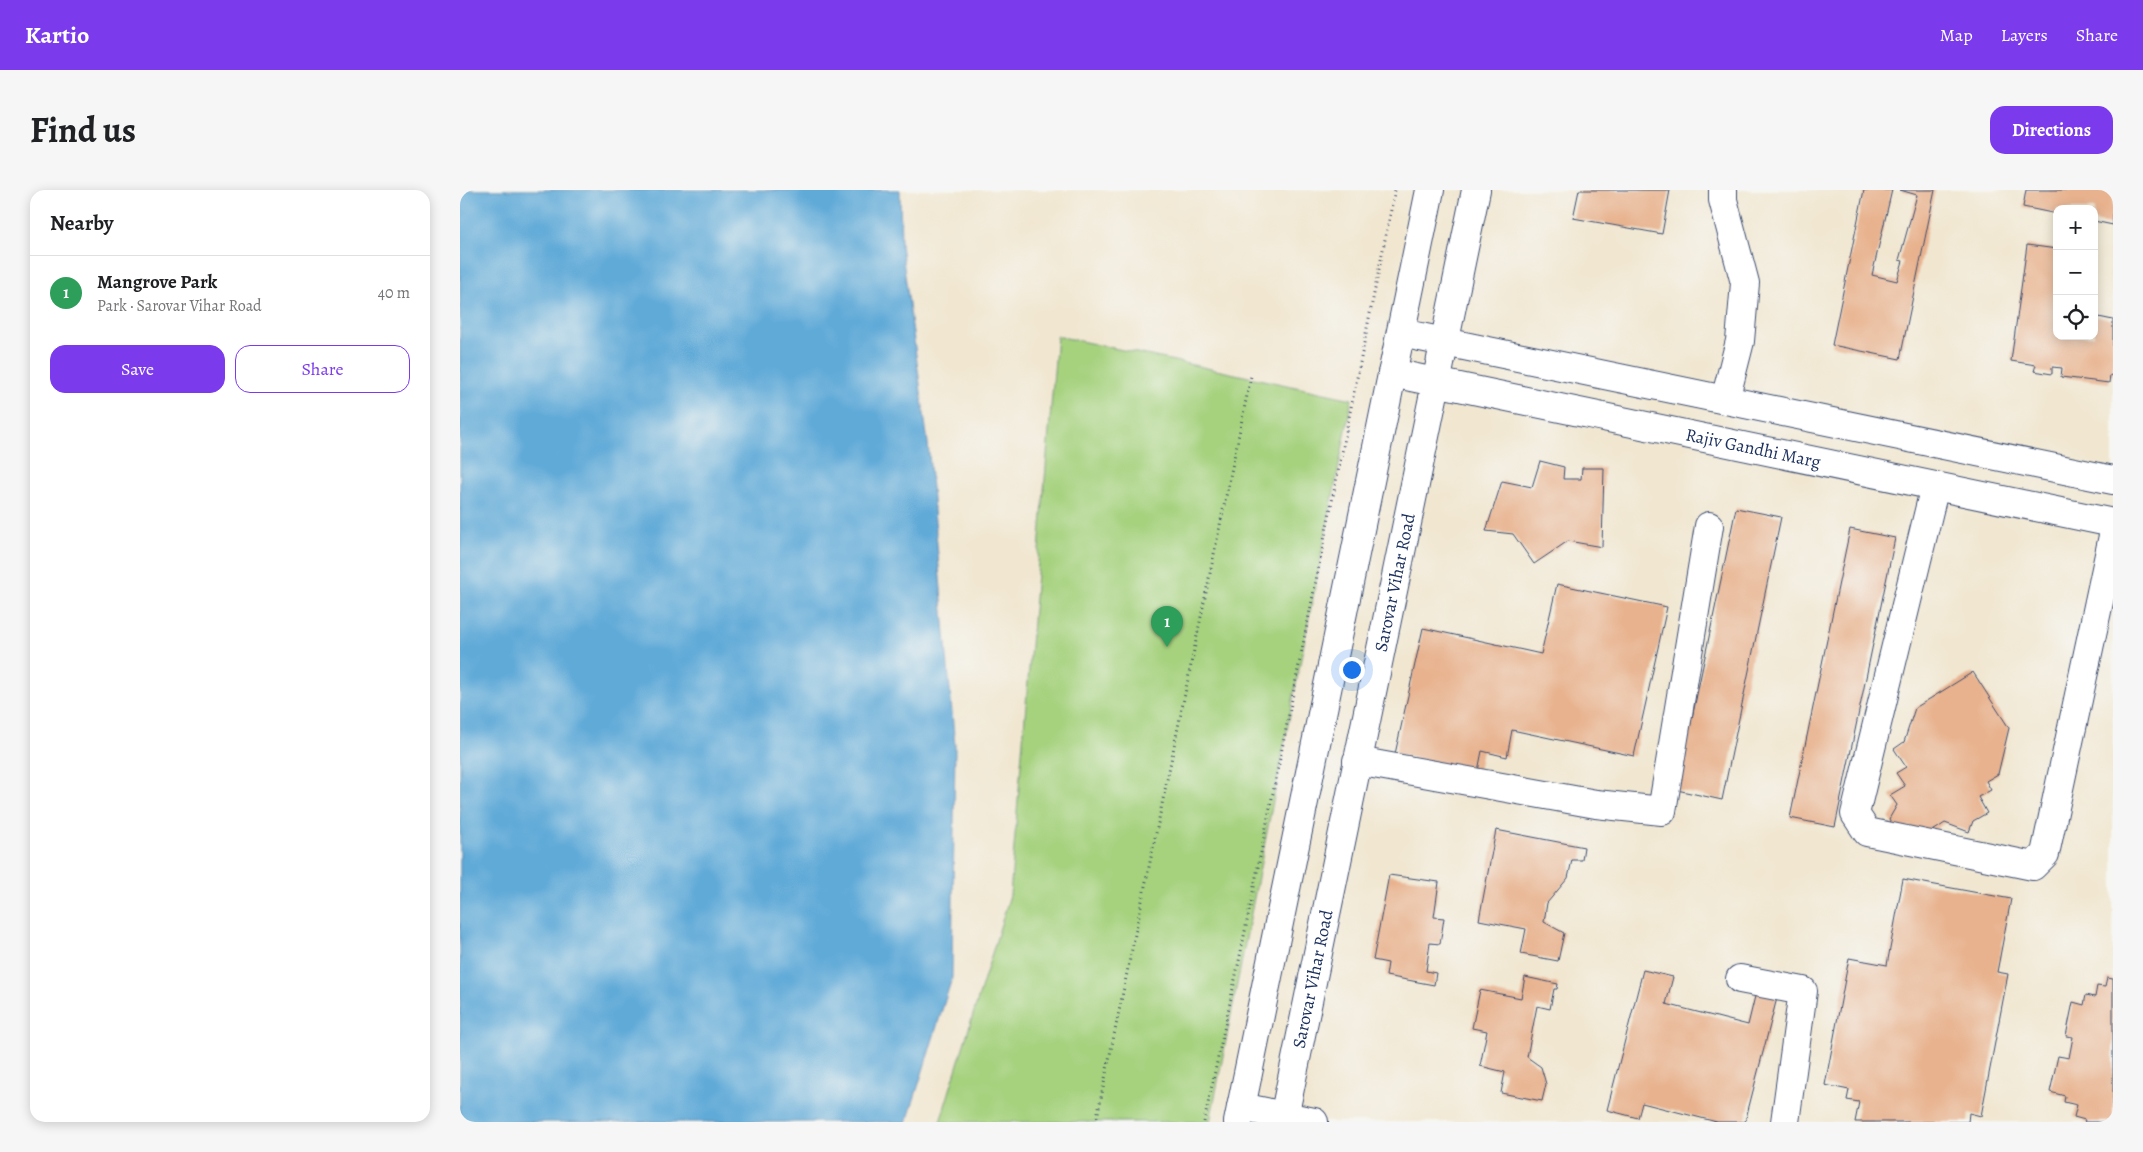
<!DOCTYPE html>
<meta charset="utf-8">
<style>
body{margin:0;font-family:Alegreya,serif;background:#f6f6f6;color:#202124}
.controls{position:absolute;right:15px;top:15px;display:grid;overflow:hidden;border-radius:10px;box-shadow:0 2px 12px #0003}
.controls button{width:45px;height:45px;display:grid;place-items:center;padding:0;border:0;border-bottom:1px solid #e0e0e0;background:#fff;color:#202124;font:25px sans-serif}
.you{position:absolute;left:891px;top:479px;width:18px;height:18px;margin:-12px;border:4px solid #fff;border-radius:50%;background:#1a73e8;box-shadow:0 0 0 8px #1a73e833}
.badge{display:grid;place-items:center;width:32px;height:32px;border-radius:50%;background:#7c3aed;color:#fff;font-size:16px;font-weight:700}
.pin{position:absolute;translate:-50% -41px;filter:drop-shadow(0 1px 2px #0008)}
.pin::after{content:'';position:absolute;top:26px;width:18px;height:15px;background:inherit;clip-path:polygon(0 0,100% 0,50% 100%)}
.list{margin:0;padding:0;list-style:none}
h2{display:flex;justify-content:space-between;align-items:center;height:65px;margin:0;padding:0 20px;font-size:21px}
h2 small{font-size:16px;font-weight:400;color:#757577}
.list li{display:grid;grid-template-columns:32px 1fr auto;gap:15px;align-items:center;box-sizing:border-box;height:75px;padding:0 20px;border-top:1px solid #e0e0e0}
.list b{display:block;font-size:19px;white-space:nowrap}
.list p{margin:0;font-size:16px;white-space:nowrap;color:#757577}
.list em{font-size:16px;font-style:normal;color:#757577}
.actions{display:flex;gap:10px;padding:15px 20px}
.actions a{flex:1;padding:11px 0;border:1px solid #7c3aed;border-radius:15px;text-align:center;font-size:18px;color:#7c3aed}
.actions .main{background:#7c3aed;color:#fff}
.icon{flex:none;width:28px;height:28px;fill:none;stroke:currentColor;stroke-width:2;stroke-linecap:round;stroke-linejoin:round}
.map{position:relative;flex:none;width:1653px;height:932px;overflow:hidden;border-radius:15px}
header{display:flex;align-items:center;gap:30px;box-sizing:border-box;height:70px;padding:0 25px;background:#7c3aed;color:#fff}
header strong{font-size:24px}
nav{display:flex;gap:28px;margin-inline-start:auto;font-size:18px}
.intro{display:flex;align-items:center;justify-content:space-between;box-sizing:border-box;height:120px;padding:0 30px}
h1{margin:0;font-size:35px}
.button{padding:12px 22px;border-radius:15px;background:#7c3aed;color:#fff;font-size:18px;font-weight:700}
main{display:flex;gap:30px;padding:0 30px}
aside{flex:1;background:#fff;border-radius:15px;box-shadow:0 2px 12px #0003}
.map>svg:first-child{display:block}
.green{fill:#a6d27e;stroke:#60806e}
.water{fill:#60aad8;stroke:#3e6c9b}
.building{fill:#e8b28e}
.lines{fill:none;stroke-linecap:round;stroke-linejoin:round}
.minor-casing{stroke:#3b4b6f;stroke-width:30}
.path{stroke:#3b4b6f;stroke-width:3;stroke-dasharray:1 4;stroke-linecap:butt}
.minor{stroke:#fff;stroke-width:28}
.labels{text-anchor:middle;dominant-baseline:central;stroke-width:5;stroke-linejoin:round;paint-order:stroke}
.street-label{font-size:18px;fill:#1b2f5e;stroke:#f6f6f2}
</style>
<header>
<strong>Kartio</strong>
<nav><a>Map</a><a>Layers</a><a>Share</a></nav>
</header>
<div class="intro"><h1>Find us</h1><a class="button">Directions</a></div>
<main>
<aside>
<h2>Nearby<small></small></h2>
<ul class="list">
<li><span class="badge" style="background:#2e9e5b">1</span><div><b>Mangrove Park</b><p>Park · Sarovar Vihar Road</p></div><em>40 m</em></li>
</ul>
<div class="actions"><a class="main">Save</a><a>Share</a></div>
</aside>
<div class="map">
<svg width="1653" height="932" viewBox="0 0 1653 932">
<rect width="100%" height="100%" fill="#f6f6f2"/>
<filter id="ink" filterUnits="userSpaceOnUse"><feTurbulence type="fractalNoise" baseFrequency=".02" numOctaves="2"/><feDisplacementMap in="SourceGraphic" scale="10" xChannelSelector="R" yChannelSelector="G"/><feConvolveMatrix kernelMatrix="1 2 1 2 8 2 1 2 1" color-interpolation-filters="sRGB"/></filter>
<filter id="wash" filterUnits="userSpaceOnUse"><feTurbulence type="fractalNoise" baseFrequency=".0096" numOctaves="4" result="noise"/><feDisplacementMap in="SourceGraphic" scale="20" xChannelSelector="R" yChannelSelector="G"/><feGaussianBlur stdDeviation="1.12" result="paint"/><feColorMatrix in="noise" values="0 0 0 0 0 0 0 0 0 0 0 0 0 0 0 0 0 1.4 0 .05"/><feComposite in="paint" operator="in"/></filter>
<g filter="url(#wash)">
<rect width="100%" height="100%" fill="#f1e7d1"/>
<path class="green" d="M597 146 892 209 750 932H480L550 705Z"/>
<path class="water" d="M0 0H440L441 55 468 253 495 556 492 788 447 932H0Z"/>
<g id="blocks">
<g class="building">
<path d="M1119 0H1210L1202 44 1113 28Z"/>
<path d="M1404 0H1432L1412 85 1437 91 1443 71 1439 70 1457 5 1440 0H1475L1440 169 1372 155Z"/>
<path d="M1566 0H1653V35L1634 31V19H1597V24L1563 17Z"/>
<path d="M1567 55 1597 59V146H1634V126L1653 130V186L1650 185 1649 193 1601 187 1602 178 1592 177V184L1574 181 1576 175 1551 171Z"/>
<path d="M1080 271 1104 277 1103 289H1121L1122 278H1144L1142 357 1108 351 1074 374 1053 344 1026 341 1042 291 1072 297Z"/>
<path d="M1276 318 1321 327 1262 610 1217 600Z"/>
<path d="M1390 339 1435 348 1375 637 1330 628Z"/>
<path d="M1097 394 1207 417 1174 566 1052 540 1047 567 1022 561 1018 581 935 564 963 438 1081 464Z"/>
<path d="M1513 482 1549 538 1538 584 1526 591 1531 600 1518 607 1527 623 1513 631 1509 642 1485 633 1459 650 1449 636 1438 643 1429 629 1437 615 1430 605 1445 596 1436 583 1446 577 1434 559 1444 552 1455 518Z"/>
<path d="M1036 640 1124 657 1122 670H1112L1108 688 1087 713 1084 732 1104 743 1098 771 1061 764 1066 739 1019 730Z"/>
<path d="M929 685 979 692 974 727 984 728 980 754 970 753 966 781 976 783 974 795 926 786 928 773 913 770Z"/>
<path d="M1443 689 1551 709 1537 782 1548 784 1521 926 1509 923 1508 932H1395L1399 912 1387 910 1389 900 1365 895 1389 768 1427 775Z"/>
<path d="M1183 780 1213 787 1206 814 1288 835 1297 798 1318 804 1285 932H1257L1182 913 1178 928 1147 920Z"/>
<path d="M1065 787 1098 794 1097 799H1094L1090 819 1077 816 1067 867 1081 877 1086 894 1082 911 1041 903 1045 882 1020 876 1027 841 1012 838 1020 800 1061 808Z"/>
<path d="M1647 788 1653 789V932H1624L1625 930 1614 927 1617 915 1604 912 1605 906 1590 902 1598 866 1609 868 1613 847 1606 846 1613 812 1624 815 1626 805 1635 807 1637 796 1645 797Z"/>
</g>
</g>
</g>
<g filter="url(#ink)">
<use href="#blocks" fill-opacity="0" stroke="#3b4b6f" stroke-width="1"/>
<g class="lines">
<g class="minor-casing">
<g id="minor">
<path d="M1263 0V10L1285 93 1280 151 1265 210"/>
<path d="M941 143 1653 290"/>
<path id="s1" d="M932 183 1653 333"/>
<path d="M1475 296 1395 624 1407 642 1573 676 1585 664 1653 346"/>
<path d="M897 571 1136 614 1202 621 1249 336"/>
<path d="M1280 789 1343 801 1325 932"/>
<path d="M781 917 854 932"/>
<path d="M778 932 970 0"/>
<path id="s2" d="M823 932 1016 0"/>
</g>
</g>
<g class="path">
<path d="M636 932 791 186"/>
<path d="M744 932 779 771 935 0"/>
</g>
<use href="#minor" class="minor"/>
</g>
</g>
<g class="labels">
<g class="street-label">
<text stroke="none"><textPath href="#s1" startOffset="369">Rajiv Gandhi Marg</textPath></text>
<text stroke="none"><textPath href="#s2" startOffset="551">Sarovar Vihar Road</textPath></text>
<text stroke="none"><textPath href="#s2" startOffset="146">Sarovar Vihar Road</textPath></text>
</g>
</g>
</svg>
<div class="controls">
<button>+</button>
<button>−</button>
<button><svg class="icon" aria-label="locate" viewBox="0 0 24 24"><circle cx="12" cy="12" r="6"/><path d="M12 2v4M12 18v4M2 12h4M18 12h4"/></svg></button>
</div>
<div class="you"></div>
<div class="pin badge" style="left:707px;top:457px;background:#2e9e5b">1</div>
</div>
</main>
